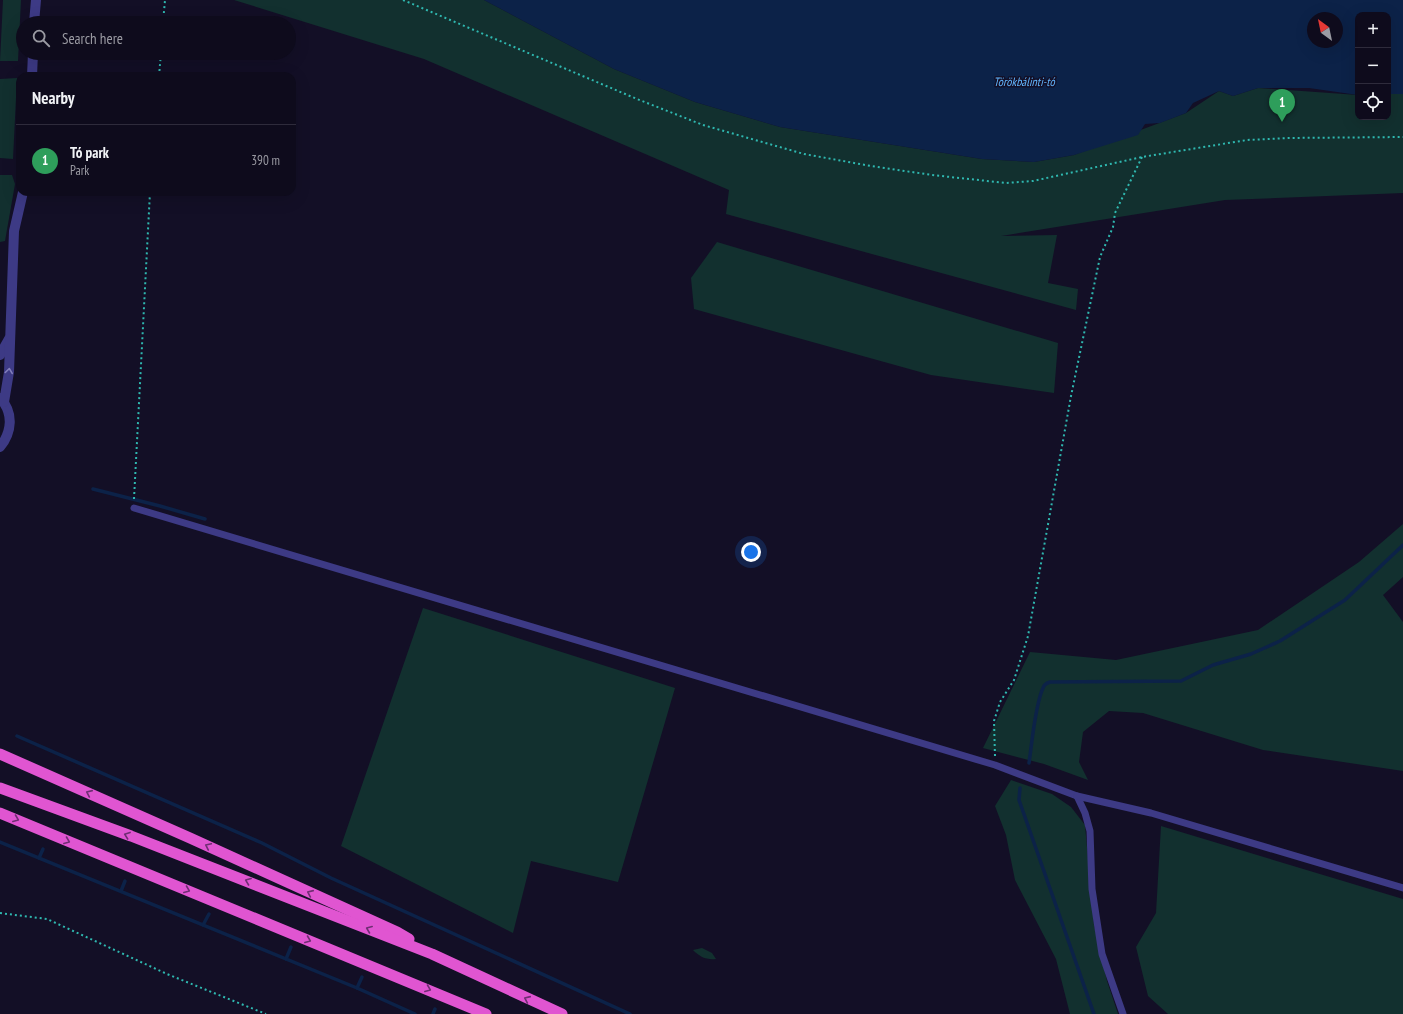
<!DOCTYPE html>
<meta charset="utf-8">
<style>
body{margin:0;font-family:"PT Sans Narrow",sans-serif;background:#1c1929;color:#f1f3f6}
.controls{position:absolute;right:12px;top:12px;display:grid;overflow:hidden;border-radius:8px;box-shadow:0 4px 16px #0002}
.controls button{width:36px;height:36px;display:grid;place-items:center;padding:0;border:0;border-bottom:1px solid #2e2b3b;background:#0e0b1c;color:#f1f3f6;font:20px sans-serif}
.compass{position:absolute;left:1307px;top:12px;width:36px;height:36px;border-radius:50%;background:#0e0b1c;box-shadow:0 4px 16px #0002;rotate:327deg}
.you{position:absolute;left:751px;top:552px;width:14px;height:14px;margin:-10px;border:3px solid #fff;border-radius:50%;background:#1a73e8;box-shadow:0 0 0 6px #1a73e833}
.badge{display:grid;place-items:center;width:26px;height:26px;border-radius:50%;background:#0b8043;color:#fff;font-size:13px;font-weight:700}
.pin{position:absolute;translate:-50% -33px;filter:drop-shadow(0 1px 2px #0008)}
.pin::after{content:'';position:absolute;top:21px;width:14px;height:12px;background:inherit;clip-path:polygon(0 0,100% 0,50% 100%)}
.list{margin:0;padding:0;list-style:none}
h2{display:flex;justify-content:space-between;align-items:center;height:52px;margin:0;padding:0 16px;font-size:17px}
h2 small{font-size:13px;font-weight:400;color:#9b9ba3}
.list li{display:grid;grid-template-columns:26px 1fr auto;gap:12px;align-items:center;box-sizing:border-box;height:72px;padding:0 16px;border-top:1px solid #2e2b3b}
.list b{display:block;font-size:15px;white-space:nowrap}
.list p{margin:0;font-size:13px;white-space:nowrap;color:#9b9ba3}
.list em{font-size:13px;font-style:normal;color:#9b9ba3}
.icon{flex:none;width:22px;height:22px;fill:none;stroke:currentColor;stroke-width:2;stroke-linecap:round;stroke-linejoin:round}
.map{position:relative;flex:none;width:1403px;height:1014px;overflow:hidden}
.search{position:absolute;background:#0e0b1c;box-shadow:0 4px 16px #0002;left:16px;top:16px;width:280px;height:44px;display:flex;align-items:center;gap:10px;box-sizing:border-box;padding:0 14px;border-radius:22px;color:#9b9ba3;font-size:15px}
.panel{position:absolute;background:#0e0b1c;box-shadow:0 4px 16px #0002;left:16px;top:72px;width:280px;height:124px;border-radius:12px}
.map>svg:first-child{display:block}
.green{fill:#12302f}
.water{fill:#0c2248;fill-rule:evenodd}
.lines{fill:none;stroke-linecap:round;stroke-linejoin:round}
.stream{stroke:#0c2248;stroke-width:3.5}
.path{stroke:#2fb8b0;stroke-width:2;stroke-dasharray:2 3;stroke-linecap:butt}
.service{stroke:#3d3a85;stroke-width:7}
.minor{stroke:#3d3a85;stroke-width:10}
.trunk{stroke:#e055d1;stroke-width:11}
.oneway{stroke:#837fbc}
.oneway2{stroke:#6f2e73}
.labels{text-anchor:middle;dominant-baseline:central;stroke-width:3;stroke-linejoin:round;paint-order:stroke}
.water-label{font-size:12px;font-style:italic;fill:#62b6ff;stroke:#130f26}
</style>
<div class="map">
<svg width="1403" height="1014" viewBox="0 0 1403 1014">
<rect width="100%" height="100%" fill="#130f26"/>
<g class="green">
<path d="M3 0H21L18 61H0Z"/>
<path d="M234 0H484L614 69 695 102 780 127 982 159 1034 162 1074 155 1186 113 1219 91 1233 96 1258 88 1358 95V117H1388V94H1403V193L1225 200 1001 236 1057 235 1048 283 1078 289 1076 310 726 214 729 190 424 59Z"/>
<path d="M17 78 13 159 0 158V79Z"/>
<path d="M0 175H12L15 184 5 241 0 242Z"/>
<path d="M717 242 1058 343 1054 393 931 375 694 309 691 278Z"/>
<path d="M1403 524V577L1383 595 1403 622V771L1263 750 1143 713 1109 711 1083 732 1079 762 1088 780 1044 764 983 748 1030 652 1116 660 1258 630 1359 562Z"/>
<path d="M423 608 675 688 618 882 531 861 513 933 341 846Z"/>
<path d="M1011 780 1052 794 1071 807 1085 825 1094 925 1107 981 1118 1014H1070L1056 959 1015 880 1006 835 995 806Z"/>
<path d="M1161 826 1403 899V1014H1168L1148 996 1136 947 1156 913Z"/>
<path d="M702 948 712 953 716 959C706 960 700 957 693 950Z"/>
</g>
<path class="water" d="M484 0H1403V94H1388V15H1358V95L1309 88H1258L1233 96 1219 91 1193 103 1186 113 1160 123 1145 124 1138 135 1074 155 1034 162 982 159 780 127 695 102 614 69ZM1313 18H1337V42H1313Z"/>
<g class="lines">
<g class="stream">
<path d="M93 489 160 506 205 519"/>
<path d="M17 736 262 843 331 878 630 1014"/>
<path d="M1029 763C1032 743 1035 705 1043 688 1044 684 1047 683 1050 682L1181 681 1213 665 1251 654 1280 641 1345 600 1403 545"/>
<path d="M1020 788 1019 800 1094 1014"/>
<path d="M0 842 357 988 415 1014"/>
<path d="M39 858 43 849"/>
<path d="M121 891 125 881"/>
<path d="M203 925 209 914"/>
<path d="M286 959 291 947"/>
<path d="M357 988 362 977"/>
<path d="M433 1014 435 1009"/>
</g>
<g class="path">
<path d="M403 0 637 99 703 125 804 154 871 166 932 175 1006 183 1033 181 1142 157 1247 140 1288 138 1403 137"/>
<path d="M163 23 165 0"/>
<path d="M159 76 161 53"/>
<path d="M134 499 150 192"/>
<path d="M995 756 994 721 1000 702 1014 680 1028 636 1071 396 1100 257 1113 227 1115 213 1142 157"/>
<path d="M0 913 47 919 167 974 266 1014"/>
</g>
<g class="service">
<path d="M134 508 995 765 1077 796 1085 813 1090 831 1092 889 1102 954 1123 1014"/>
<path d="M1077 796 1151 813 1403 888"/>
</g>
<g class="minor">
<path d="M34 23 36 0"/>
<path d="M32 76 33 53"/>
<path d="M0 355 9 339"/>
<path d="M0 398C14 413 12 432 0 447"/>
<path d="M4 402 9 372 14 231 23 192"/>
</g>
<g class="trunk">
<path d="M0 754 190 838 397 932 409 939"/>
<path d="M0 788 131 836 432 954 562 1014"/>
<path d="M0 813 486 1014"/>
</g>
</g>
<defs><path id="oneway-chevron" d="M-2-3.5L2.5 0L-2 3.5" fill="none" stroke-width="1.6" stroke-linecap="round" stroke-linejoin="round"/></defs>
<use class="oneway" href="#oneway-chevron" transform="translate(9 371) rotate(-82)"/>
<g class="oneway2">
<use href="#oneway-chevron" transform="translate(89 793) rotate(-156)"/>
<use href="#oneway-chevron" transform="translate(16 819) rotate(22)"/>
<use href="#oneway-chevron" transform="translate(127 835) rotate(-160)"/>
<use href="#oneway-chevron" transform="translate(67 841) rotate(22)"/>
<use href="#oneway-chevron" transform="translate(208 846) rotate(-155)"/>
<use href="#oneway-chevron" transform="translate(248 881) rotate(-159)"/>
<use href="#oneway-chevron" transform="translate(187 890) rotate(22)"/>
<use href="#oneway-chevron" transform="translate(310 893) rotate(-156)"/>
<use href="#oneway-chevron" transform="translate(369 929) rotate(-158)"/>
<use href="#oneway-chevron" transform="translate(308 940) rotate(22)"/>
<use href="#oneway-chevron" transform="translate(428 989) rotate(22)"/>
<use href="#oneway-chevron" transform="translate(527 999) rotate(-156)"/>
</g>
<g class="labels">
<g class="water-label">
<text x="1024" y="81">Törökbálinti-tó</text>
</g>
</g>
</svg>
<div class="controls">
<button>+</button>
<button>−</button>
<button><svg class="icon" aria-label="locate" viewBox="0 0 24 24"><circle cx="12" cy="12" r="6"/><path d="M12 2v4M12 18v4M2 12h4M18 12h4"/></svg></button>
</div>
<svg class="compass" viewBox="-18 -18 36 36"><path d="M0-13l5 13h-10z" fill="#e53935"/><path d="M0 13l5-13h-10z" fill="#9b9ba3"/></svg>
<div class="you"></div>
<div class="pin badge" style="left:1282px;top:122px;background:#2e9e5b">1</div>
<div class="search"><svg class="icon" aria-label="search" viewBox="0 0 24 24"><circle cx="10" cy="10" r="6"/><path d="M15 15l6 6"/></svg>Search here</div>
<section class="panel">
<h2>Nearby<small></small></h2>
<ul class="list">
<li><span class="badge" style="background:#2e9e5b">1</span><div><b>Tó park</b><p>Park</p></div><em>390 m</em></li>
</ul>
</section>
</div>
